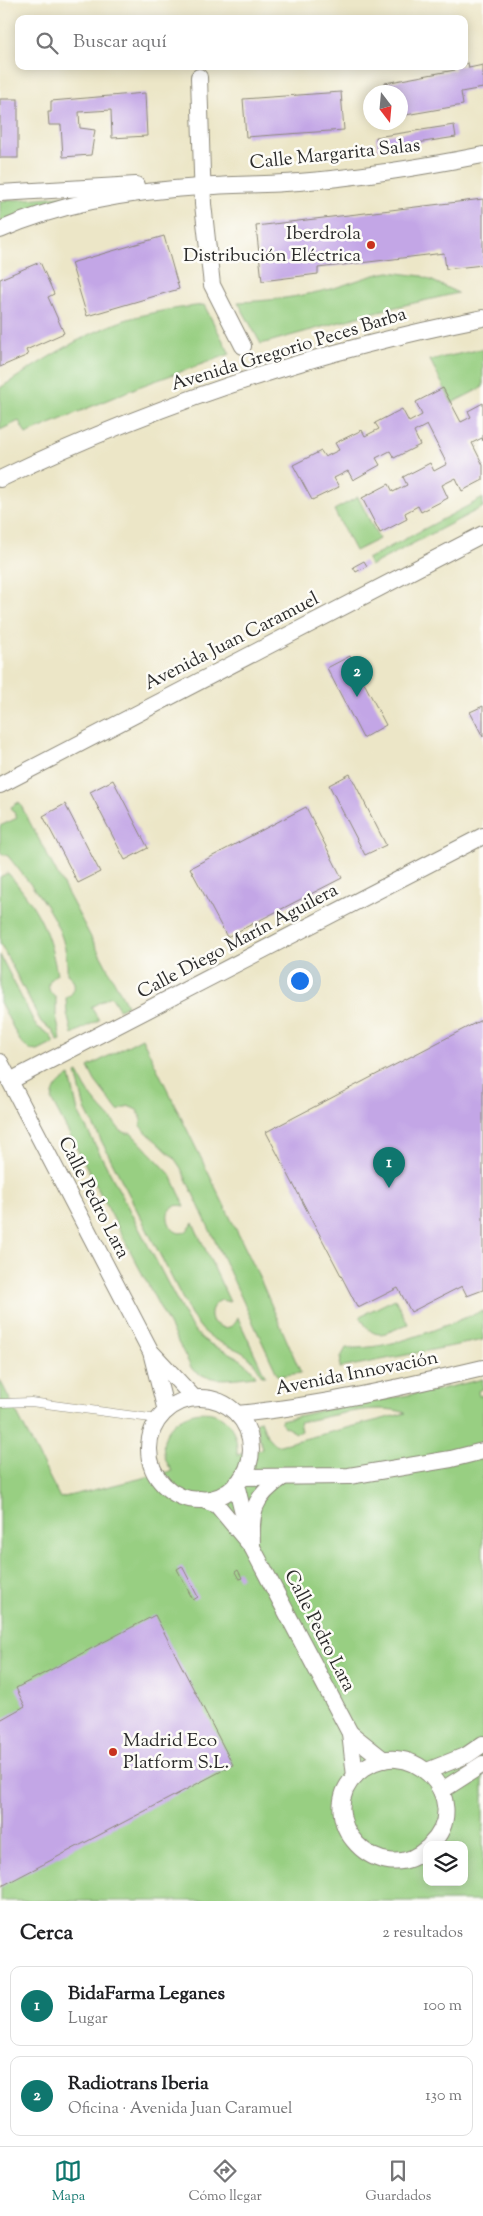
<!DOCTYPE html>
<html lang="es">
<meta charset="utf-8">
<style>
body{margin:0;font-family:"Sorts Mill Goudy",serif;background:#f6f6f6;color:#202124}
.controls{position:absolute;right:15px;bottom:15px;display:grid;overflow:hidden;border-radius:10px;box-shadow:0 2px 12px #0003}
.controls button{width:45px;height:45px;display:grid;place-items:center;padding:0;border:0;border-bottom:1px solid #e0e0e0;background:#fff;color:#202124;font:25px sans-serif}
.compass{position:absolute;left:363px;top:85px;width:45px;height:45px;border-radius:50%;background:#fff;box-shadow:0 2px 12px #0003;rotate:164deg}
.you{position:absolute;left:299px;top:980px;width:18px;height:18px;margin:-12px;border:4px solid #fff;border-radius:50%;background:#1a73e8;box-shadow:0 0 0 8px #1a73e833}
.badge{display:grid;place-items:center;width:32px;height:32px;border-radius:50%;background:#0f766e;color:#fff;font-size:16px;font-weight:700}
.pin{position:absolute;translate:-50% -41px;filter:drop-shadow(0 1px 2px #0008)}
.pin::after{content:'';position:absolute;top:26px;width:18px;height:15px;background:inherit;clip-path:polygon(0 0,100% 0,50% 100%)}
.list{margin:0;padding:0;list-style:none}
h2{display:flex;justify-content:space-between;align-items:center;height:65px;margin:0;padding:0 20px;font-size:21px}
h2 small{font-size:16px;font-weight:400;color:#757577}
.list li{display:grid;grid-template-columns:32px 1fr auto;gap:15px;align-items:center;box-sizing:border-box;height:80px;margin:0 10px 10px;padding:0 10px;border:1px solid #e0e0e0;border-radius:10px}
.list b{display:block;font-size:19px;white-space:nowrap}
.list p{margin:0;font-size:16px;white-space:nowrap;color:#757577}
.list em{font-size:16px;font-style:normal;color:#757577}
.icon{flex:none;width:28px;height:28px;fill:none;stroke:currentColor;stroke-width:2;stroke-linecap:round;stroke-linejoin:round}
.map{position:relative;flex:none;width:483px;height:1901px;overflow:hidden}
.search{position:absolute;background:#fff;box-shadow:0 2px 12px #0003;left:15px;right:15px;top:15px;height:55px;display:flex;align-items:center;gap:12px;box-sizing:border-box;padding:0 18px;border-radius:10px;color:#757577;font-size:19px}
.sheet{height:245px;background:#fff}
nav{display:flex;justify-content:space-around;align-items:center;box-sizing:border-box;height:70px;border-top:1px solid #e0e0e0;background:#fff;font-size:14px;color:#757577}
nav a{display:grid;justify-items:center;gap:2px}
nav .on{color:#0f766e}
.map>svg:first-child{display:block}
.green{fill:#98cf82;stroke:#627d56;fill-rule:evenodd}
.building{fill:#c3a6e6}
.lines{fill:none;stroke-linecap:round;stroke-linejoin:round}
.lane-casing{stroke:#8c8879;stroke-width:9}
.street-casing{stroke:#8c8879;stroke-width:18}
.lane{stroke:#fff;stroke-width:8}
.street{stroke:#fff;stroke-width:16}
.poi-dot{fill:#c8321e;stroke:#fdfcf7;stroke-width:2}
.labels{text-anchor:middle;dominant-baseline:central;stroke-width:5;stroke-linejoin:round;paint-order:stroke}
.street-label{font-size:19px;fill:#2b2b2b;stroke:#fdfcf7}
.poi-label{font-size:19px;fill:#2b2b2b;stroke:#fdfcf7;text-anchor:end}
</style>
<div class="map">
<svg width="483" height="1901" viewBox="0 0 483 1901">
<rect width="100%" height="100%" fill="#fdfcf7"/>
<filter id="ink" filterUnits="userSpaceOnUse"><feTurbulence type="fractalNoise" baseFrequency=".02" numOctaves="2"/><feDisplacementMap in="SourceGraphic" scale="10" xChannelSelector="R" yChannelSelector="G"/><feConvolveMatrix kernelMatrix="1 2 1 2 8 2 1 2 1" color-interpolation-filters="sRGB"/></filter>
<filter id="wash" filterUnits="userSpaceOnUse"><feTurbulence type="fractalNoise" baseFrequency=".0096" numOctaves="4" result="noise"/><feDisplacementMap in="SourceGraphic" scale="20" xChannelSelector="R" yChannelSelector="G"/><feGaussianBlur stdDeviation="1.12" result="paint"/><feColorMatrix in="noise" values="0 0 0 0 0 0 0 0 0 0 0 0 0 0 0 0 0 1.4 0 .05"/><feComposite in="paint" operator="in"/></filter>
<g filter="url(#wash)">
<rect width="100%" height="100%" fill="#ece6c7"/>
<g class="green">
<path d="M87 194 0 222V201Z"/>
<path d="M389 272 422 276 458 293 383 310 261 344 238 302C269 301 299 297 330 289 350 284 368 275 389 272Z"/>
<path d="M204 305 230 354 138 387 26 434 19 421 0 430V388C39 363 80 335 125 320 150 312 177 308 204 305Z"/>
<path d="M483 349V387L452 403 430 360Z"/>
<path d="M358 497 379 539 355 551 334 510Z"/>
<path d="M483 498V507L370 566 367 559Z"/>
<path d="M19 802 127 1005 119 1009 111 996 91 1007 99 1020 72 1034 67 1013 66 998C77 992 77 981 67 974 70 926 35 891 8 856L0 853V826L17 818 11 807Z"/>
<path d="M8 873C38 909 48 927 57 974 46 980 46 991 56 998V1015L61 1040 58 1041 53 1031 41 1022 0 943V877Z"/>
<path d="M0 955 36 1026 50 1035 54 1043 38 1051 30 1050 20 1041 0 1002Z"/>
<path d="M142 1038 257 1272 301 1373 278 1376 181 1168 174 1158 140 1126 142 1120 137 1110 128 1106 118 1111 95 1081 88 1067Z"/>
<path d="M78 1072C86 1093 98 1105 113 1121 119 1128 120 1134 131 1133L171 1175 185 1206C151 1199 175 1255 193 1223L230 1302 221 1300C212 1305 208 1312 213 1322 222 1330 233 1330 238 1318L265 1376H262C245 1343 231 1353 207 1334 200 1329 196 1321 191 1315L85 1109 76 1073Z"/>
<path d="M70 1076 78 1112 186 1318C191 1326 196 1334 204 1340 224 1354 242 1353 256 1376 233 1378 211 1384 192 1369L52 1101C53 1088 59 1082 70 1076Z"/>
<path d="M395 1299 408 1324C384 1333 374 1344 360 1316Z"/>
<path d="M483 1311V1340L340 1368 341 1357 346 1348C394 1350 439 1327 483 1311Z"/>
<path d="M483 1379V1389L478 1391 479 1396 483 1395V1901H0V1380L60 1498 172 1471C133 1415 240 1380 237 1455L262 1449 256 1422 261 1421 267 1436 276 1446 406 1413C374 1402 332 1417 299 1422L301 1431 296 1433 284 1426 281 1420 323 1410 437 1390ZM427 1845H464V1882H427Z"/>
</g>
<g id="blocks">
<g class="building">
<path d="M468 63 469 68 483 65V88L461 92 463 105 400 116V92H386L385 83 455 70 454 66H464V64Z"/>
<path d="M341 92 344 130 246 137 243 99Z"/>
<path d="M145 93 147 136 112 138 111 110 79 112 80 128 95 130 91 155 63 157 61 125H49L48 112H51V101Z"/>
<rect x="0" y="99" width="18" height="59"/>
<path d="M454 125 456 137 378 149 376 137Z"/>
<path d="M483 199V265L446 269 444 253 318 268V274L262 281 256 226Z"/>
<path d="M164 236 179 289 87 316 71 263Z"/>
<path d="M40 262 54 294 48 297 64 333 26 350 28 355 0 367V279Z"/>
<path d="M443 388 461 422 471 417 468 411 483 403V441L482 438 472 443 483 465V480L462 491 456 478 442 485 448 498 421 512 418 506 405 513 407 519 380 533 362 498 389 484 393 492 407 485 403 477 430 463 434 471 447 464 427 425 414 432 420 445 394 458 390 451 376 458 380 465 353 480 348 471 334 478 339 487 312 500 293 465 321 451 325 457 339 450 335 443 362 430 365 436 379 429 375 423 402 409 409 422 422 415 416 402Z"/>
<path d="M364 561 367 566 356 572 353 567Z"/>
<path d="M350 656 386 725 363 738 327 668Z"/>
<path d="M483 706V737L470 712Z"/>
<path d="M350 774 386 845 365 855 329 785Z"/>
<path d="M113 780 148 848 125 860 90 792Z"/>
<path d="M65 804 100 872 78 883 43 816Z"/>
<path d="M306 807 342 878 227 937 190 868Z"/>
<path d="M483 1019V1290L467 1296 462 1286 411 1312 398 1288 358 1308 266 1132Z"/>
<path d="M182 1566 198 1597 193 1600 177 1569Z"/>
<path d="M238 1570 242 1578 239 1579 235 1572Z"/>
<path d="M155 1615 233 1765 0 1887V1720L25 1706 16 1688Z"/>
</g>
</g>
</g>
<g filter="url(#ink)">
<use href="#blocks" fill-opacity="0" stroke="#8c8879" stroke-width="1"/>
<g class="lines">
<g class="lane-casing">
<path id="lane" d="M0 1403 31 1402 158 1419"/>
</g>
<g class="street-casing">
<g id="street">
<path d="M199 77 203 204 212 285 243 346"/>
<path d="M0 193 136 185"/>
<path d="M0 230C61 203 133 191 200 187 233 184 266 185 299 182 361 177 422 167 483 155"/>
<path d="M0 479C153 405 316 351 483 318"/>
<path d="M0 785 483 534"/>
<path d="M0 1062 151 1352 166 1411"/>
<path d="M10 1081 483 836"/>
<path d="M153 1354 194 1398"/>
<circle cx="200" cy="1449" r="51"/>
<path d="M237 1414C320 1406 402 1387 483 1368"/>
<path d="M242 1477 349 1476 451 1459 483 1451"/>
<path d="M236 1484 248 1533"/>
<path d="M200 1499 217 1505 252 1547 350 1733 355 1776"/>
<path d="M252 1547C251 1511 252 1498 283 1477"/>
<path d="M350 1733 384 1760"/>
<path d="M427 1771 467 1755 483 1744"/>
<path d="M441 1791 483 1764"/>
<path d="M427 1848C380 1892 310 1818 357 1774 407 1727 477 1800 430 1845"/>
</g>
</g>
<use href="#lane" class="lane"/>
<use href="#street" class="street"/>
</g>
</g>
<g class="poi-dot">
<circle cx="371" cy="245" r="5"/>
<circle cx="113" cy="1752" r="5"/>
</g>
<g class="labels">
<g class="street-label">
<text transform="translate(335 155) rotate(-6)">Calle Margarita Salas</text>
<text transform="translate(289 350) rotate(-17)">Avenida Gregorio Peces Barba</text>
<text transform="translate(232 642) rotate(-27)">Avenida Juan Caramuel</text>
<text transform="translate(238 942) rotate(-28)">Calle Diego Marín Aguilera</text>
<text transform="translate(93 1198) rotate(63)">Calle Pedro Lara</text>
<text transform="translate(357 1374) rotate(-11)">Avenida Innovación</text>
<text transform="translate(319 1631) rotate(63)">Calle Pedro Lara</text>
</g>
<g class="poi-label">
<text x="361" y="234">Iberdrola<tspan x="361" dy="22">Distribución Eléctrica</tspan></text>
<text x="123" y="1741" text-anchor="start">Madrid Eco<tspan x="123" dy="22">Platform S.L.</tspan></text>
</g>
</g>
</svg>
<div class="controls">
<button><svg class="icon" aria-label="layers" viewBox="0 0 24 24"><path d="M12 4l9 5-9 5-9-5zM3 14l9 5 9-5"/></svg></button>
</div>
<svg class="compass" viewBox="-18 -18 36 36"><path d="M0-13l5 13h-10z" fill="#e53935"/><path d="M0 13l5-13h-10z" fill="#757577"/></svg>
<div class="you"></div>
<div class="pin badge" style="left:389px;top:1188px">1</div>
<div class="pin badge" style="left:357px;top:697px">2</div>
<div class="search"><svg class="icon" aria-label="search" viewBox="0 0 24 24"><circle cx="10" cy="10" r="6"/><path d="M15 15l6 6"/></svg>Buscar aquí</div>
</div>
<section class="sheet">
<h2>Cerca<small>2 resultados</small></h2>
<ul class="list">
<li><span class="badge">1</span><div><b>BidaFarma Leganes</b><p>Lugar</p></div><em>100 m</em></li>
<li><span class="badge">2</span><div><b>Radiotrans Iberia</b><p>Oficina · Avenida Juan Caramuel</p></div><em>130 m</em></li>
</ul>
</section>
<nav>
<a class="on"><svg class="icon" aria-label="map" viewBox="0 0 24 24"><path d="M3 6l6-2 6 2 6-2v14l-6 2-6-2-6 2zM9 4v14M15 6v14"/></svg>Mapa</a>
<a><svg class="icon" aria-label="directions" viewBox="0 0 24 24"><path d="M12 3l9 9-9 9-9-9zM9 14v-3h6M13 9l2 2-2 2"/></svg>Cómo llegar</a>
<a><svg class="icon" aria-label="saved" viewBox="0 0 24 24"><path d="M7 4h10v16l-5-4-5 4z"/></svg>Guardados</a>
</nav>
